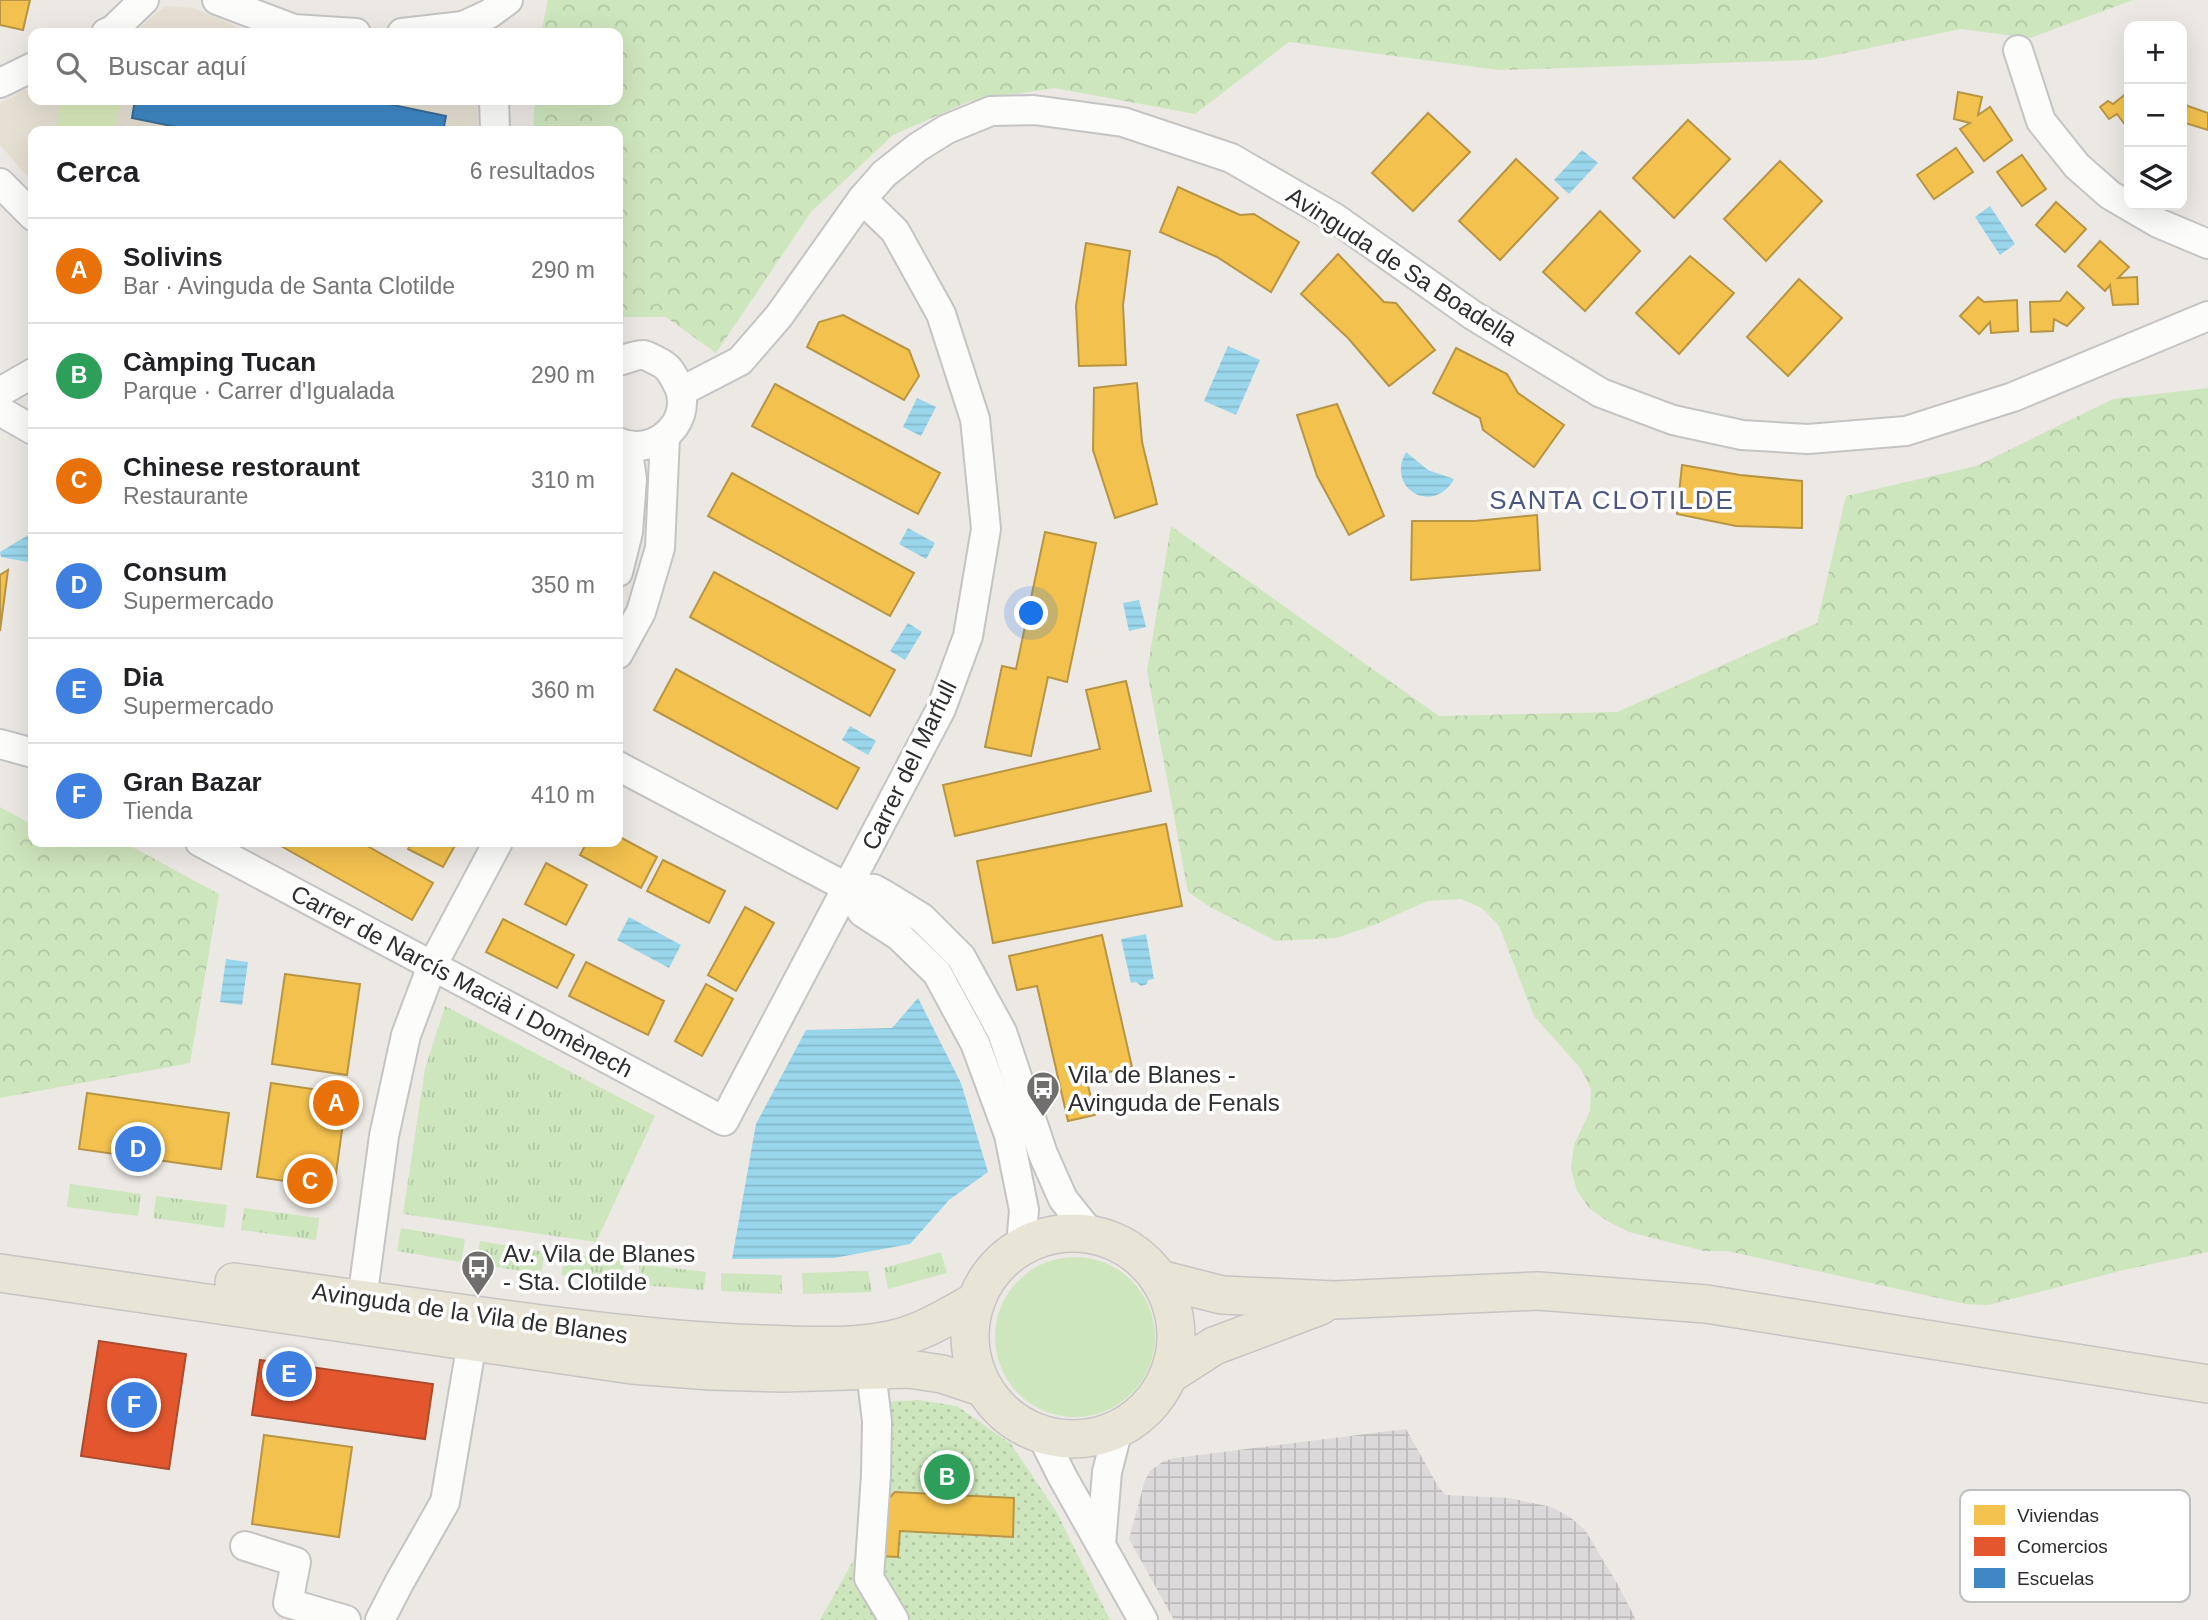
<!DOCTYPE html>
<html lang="es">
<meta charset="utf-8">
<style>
body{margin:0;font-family:Arial,sans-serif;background:#f2f2f2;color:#202124}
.controls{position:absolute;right:21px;top:21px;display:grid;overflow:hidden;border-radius:14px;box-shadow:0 7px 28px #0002}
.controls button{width:63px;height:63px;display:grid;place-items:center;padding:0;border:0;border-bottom:2px solid #e0e0e0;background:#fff;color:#202124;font:35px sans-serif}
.you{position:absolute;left:1032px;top:614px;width:24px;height:24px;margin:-18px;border:5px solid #fff;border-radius:50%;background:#1a73e8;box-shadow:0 0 0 10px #1a73e833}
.badge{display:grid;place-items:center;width:46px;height:46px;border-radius:50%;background:#b45309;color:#fff;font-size:23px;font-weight:700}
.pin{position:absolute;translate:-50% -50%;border:4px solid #fff;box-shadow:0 2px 7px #0006}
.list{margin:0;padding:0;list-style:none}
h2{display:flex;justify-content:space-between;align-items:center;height:91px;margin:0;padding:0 28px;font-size:30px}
h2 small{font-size:23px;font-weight:400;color:#757577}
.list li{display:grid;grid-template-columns:46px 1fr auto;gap:21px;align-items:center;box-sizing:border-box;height:105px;padding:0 28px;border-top:2px solid #e0e0e0}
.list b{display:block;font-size:26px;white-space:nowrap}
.list p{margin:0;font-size:23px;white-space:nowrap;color:#757577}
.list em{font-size:23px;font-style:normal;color:#757577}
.icon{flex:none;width:38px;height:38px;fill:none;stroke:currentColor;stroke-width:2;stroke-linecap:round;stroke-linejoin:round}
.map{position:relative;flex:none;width:2208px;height:1620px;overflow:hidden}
.search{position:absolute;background:#fff;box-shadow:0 7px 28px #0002;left:28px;top:28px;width:595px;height:77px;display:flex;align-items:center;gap:18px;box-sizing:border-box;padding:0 24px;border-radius:14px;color:#757577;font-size:26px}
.panel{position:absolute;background:#fff;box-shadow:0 7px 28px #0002;left:28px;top:126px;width:595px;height:721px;border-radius:14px}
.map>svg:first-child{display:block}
.industrial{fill:url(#industrial-grid)}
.education{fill:#e6e0d3}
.grass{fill:url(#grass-tufts)}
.forest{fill:url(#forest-crowns)}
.park{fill:url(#park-dots)}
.garden{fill:#cee6be}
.pitch{fill:#d9eabb}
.water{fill:url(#water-rules)}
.homes{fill:#f2c14e;stroke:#b79544;stroke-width:2}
.shops{fill:#e4572e;stroke:#ad4b2e;stroke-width:2}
.schools{fill:#3f88c5;stroke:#3a6d98;stroke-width:2}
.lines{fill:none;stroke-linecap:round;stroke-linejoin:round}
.minor-casing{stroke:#c5c4c5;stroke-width:32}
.major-casing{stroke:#c6c5c4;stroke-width:40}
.minor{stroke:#fcfcfb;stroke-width:28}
.major{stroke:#e8e4d6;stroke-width:37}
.labels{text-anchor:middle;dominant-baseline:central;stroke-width:7;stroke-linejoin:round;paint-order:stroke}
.street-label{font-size:24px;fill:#2e2e2e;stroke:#fff}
.poi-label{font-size:24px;fill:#2e2e2e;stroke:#fff;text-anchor:start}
.neighbourhood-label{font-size:26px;letter-spacing:2px;fill:#4d5680;stroke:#fff}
.key{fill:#fff;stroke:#c0c0c0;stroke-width:2}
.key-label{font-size:19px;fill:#2e2e2e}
</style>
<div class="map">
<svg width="2208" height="1620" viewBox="0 0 2208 1620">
<defs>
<pattern id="industrial-grid" width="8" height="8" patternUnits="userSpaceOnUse" patternTransform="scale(1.75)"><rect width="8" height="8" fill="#dcd9db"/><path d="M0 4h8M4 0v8" fill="none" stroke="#bdbbbc"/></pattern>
<pattern id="grass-tufts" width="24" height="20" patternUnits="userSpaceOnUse" patternTransform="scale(1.75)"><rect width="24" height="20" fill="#cee6be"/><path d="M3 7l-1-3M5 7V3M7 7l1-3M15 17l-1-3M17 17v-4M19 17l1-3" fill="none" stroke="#b1c6a4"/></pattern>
<pattern id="forest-crowns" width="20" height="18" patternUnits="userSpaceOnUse" patternTransform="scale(1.75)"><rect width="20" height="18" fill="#cee6be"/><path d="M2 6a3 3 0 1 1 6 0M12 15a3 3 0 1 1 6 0" fill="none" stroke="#b1c6a4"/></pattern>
<pattern id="park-dots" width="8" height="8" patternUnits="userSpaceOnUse" patternTransform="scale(1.75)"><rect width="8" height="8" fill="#cee6be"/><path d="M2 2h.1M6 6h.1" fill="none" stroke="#b1c6a4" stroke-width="1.8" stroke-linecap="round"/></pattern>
<pattern id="water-rules" width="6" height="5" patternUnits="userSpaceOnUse" patternTransform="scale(1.75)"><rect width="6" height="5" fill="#99d6ec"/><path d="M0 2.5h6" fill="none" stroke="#84b8cb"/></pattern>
</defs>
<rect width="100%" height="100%" fill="#ece8e4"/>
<path class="industrial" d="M1406 1429 1439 1488 1446 1495 1509 1498 1552 1507 1571 1518 1585 1530 1618 1585 1636 1620H1174L1129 1539 1145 1480 1150 1471 1164 1461 1175 1458Z"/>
<g class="education">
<path d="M165 6 194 8 251 33H134Z"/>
<path d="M33 86V100H477L478 131H33V183L0 145V103Z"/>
</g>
<g class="grass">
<path d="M445 1006 655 1116 596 1242 403 1214 425 1069Z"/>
<path d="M70 1184 141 1194 138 1216 67 1207Z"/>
<path d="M156 1196 227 1205 224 1228 153 1218Z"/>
<path d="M244 1208 319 1218 316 1240 241 1230Z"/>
<path d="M401 1228 465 1239 461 1262 397 1251Z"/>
<path d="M480 1241 545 1252 541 1274 477 1264Z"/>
<path d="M941 1252 947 1273 888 1289 884 1268Z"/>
<path d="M566 1253 625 1262 620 1283 561 1275Z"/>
<path d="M639 1264 706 1272 704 1290 641 1285Z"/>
<path d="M868 1271 872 1292 803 1294 802 1273Z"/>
<path d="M721 1273 782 1275V1294L721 1291Z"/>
</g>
<g class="forest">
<path d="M548 0H2133L2030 38 1961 29 1811 60 1499 70 1289 42 1195 114 1054 88 970 101 893 135 811 212 716 353 666 317H618V131H533L535 100H618V33H541Z"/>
<path d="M2208 388V1252L2124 1270 1988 1305 1965 1304 1727 1251H1704L1629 1232 1609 1222 1590 1209 1577 1191 1571 1169 1574 1145 1590 1111 1591 1089 1581 1069 1534 1016 1499 926 1482 908 1461 899 1427 901 1374 925 1336 938 1276 941 1210 907 1188 892 1147 671 1171 526 1439 716 1617 712 1817 623 1846 496 1976 466 2113 399Z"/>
<path d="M0 807 33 825V842H62L74 848 79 842H123L219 894 190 1063 0 1098Z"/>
</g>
<path class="park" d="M918 1400 957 1406 1011 1444 1056 1511 1110 1620H820L857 1554 866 1403Z"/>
<circle class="garden" cx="1075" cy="1337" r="80"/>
<path class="pitch" d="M61 100H121L114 131H55Z"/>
<g class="water">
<path d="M1582 150 1598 163 1569 194 1554 180Z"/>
<path d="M1990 206 2015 244 2000 255 1975 217Z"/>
<path d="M1228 346 1260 360 1236 415 1204 401Z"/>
<path d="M917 398 936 407 921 436 903 427Z"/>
<path d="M1406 452 1428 470 1454 479C1434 516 1385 489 1406 452Z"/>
<path d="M908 528 935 543 926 559 899 544Z"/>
<path d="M30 534 33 535 28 562 1 557 0 552Z"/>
<path d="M1139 600 1146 627 1129 631 1123 603Z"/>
<path d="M908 623 922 632 905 660 890 651Z"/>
<path d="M850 726 876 741 868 755 842 740Z"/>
<path d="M629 917 681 945 669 968 617 940Z"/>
<path d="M1146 934 1154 979 1148 980 1147 984 1141 986 1136 982 1131 983 1121 939Z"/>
<path d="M226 959 248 962 242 1005 220 1002Z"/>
<path d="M918 998 961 1083 988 1172 949 1200 910 1244 834 1258 732 1259 756 1124 806 1030 892 1028Z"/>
</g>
<g class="homes">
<path d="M0 0H30L23 30 0 25Z"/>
<path d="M1958 92 1982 97 1978 115 1990 107 2012 140 1984 161 1960 129 1970 123 1954 119Z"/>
<path d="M2128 92 2129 93V130L2117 114 2109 119 2100 107 2108 101 2113 104Z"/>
<path d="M2182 102 2188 106 2208 113V130L2182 122Z"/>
<path d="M1428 113 1470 152 1413 211 1372 173Z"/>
<path d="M1688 120 1730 159 1674 218 1633 178Z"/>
<path d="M1956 148 1973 172 1934 199 1917 175Z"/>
<path d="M2022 155 2046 189 2022 206 1997 172Z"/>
<path d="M1516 159 1558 198 1500 260 1459 221Z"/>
<path d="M1780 161 1822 201 1766 261 1724 219Z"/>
<path d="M1178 187 1240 215 1254 214 1299 242 1271 292 1217 257 1160 232Z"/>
<path d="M2056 202 2086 229 2065 252 2036 225Z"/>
<path d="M1600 211 1640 251 1585 311 1543 272Z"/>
<path d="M2100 241 2129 267 2118 278 2137 277 2138 304 2113 305 2110 285 2105 291 2078 266Z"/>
<path d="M1086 243 1130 251 1123 305 1126 365 1079 366 1076 306Z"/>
<path d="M1338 254 1384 302 1396 303 1435 350 1389 386 1348 338 1301 294Z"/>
<path d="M1690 256 1734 293 1679 354 1636 313Z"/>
<path d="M1799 279 1842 318 1788 376 1747 337Z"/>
<path d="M2067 292 2084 308 2067 326 2054 319 2053 331 2031 332 2030 302 2060 301Z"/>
<path d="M1978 297 1984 302 2017 300 2018 331 1991 333 1990 322 1979 334 1960 316Z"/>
<path d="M843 315 909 350 919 376 904 400 807 347 819 322Z"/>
<path d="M1456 348 1507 374 1518 393 1564 425 1534 467 1483 430 1480 418 1433 393Z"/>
<path d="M1137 383 1142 442 1157 504 1115 518 1093 450 1094 388Z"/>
<path d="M775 384 940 473 918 514 752 426Z"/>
<path d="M1337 404 1384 516 1349 535 1317 476 1297 415Z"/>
<path d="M1682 465 1740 475 1802 481V528L1736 526 1677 514Z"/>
<path d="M732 473 914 573 890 616 708 516Z"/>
<path d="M1537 515 1540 570 1411 580 1412 521H1475Z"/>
<path d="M1045 532 1096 543 1067 682 1048 677 1031 756 985 747 1002 666 1016 669Z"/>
<path d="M8 570 0 631V575Z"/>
<path d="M714 572 895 670 870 716 690 617Z"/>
<path d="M676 669 859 768 837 809 654 710Z"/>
<path d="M1126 681 1151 791 955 836 943 785 1100 749 1086 690Z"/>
<path d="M1166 824 1182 906 993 943 977 861Z"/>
<path d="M618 836 657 857 641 888 580 855 587 842H618Z"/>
<path d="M274 842H360L433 883 412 920Z"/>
<path d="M412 842H457L443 867 408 849Z"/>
<path d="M663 860 725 891 709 923 647 891Z"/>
<path d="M546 863 587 885 566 925 525 904Z"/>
<path d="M745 907 774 923 736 991 708 975Z"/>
<path d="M503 919 574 955 557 988 486 952Z"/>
<path d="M1102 935 1132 1067 1086 1077 1095 1115 1068 1121 1037 986 1017 990 1009 956Z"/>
<path d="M586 962 664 1001 648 1035 569 996Z"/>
<path d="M285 974 360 984 347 1075 272 1064Z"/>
<path d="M706 984 733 999 702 1056 675 1041Z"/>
<path d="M271 1083 347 1094 334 1188 257 1177Z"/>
<path d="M87 1093 229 1113 221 1169 79 1149Z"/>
<path d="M264 1435 352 1447 339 1537 252 1524Z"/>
<path d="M895 1492 1014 1498 1013 1537 900 1531 898 1557 879 1556 881 1506Z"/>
</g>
<g class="shops">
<path d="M99 1341 186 1354 169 1469 81 1456Z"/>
<path d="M260 1360 433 1384 425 1439 252 1415Z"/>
</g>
<path class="schools" d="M135 100H369L446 116 443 131H196L132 118Z"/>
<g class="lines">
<g class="minor-casing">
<g id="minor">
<path d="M217 0 294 29 356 33"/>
<path d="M463 26 489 14 508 0"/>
<path d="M106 33 113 30 144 0"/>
<path d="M402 33 463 26 477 33"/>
<path d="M2018 50 2041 121 2077 166 2110 195 2158 223 2208 244"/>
<path d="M0 83 33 67"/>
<path d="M494 100 495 131"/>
<path d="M0 183 33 216"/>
<path d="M618 361C625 360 637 354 644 355 648 356 655 360 659 362 668 366 671 372 676 381 698 418 656 459 618 442"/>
<path d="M682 391 740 361 779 316 862 199 884 174 918 147 947 129 991 111 1034 110 1123 122 1231 158 1335 218 1474 316 1601 393 1673 420 1742 435 1808 439 1906 431 2013 397 2208 316"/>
<path d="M0 392 33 373"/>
<path d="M0 411 33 430"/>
<path d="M618 572 628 532 632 479 627 446"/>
<path d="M618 654 641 612 660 548 665 437"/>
<path d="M0 744 33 753"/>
<path d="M618 766 848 888 874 889 883 894 922 918 961 957 1002 1032 1043 1154 1063 1199 1091 1234"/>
<path d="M200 842 724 1121 941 709 968 636 986 529 975 419 941 314 895 231 862 199"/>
<path d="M848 888 862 912 899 936 937 973 975 1043 1009 1135 1024 1210 1021 1246"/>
<path d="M362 1300 384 1136 406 1035 432 966 498 842"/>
<path d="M871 1371 877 1421 876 1475 869 1578 894 1620"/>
<path d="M1041 1434 1062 1476 1143 1620"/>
<path d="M1101 1544 1107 1472 1118 1429"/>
<path d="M245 1546 296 1562 288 1603 346 1620"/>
<path d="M380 1620 399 1583 445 1502 472 1342"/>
</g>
</g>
<g class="major-casing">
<g id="major">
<circle cx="1073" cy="1336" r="103"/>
<path d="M0 1273 632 1365 711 1371 783 1373 909 1369 942 1374 984 1388"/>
<path d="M1159 1279 1222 1295 1335 1300 1538 1291 1706 1304 2208 1384"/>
<path d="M234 1282C339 1296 445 1312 550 1325 621 1334 691 1342 762 1344 805 1345 852 1349 894 1339 924 1332 949 1316 976 1301"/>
<path d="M1169 1375 1214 1346 1320 1306"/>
</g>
</g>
<use href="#minor" class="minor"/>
<use href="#major" class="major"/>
</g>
<defs>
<g id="bus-pin" transform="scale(1.75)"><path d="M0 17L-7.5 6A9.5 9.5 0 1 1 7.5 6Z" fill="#706f6e" stroke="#fff"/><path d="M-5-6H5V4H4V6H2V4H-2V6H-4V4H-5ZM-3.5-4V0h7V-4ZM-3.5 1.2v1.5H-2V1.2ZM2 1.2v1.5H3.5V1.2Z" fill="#fff"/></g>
</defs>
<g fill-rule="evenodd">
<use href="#bus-pin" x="1043" y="1088"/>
<use href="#bus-pin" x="478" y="1267"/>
</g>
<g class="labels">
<g class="street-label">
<text transform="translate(1402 266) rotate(33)">Avinguda de Sa Boadella</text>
<text transform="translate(909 765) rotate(-64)">Carrer del Marfull</text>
<text transform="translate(462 981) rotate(28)">Carrer de Narcís Macià i Domènech</text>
<text transform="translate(470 1313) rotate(8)">Avinguda de la Vila de Blanes</text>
</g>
<g class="poi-label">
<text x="1068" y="1074">Vila de Blanes -<tspan x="1068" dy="28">Avinguda de Fenals</tspan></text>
<text x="503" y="1253">Av. Vila de Blanes<tspan x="503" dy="28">- Sta. Clotilde</tspan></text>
</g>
<g class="neighbourhood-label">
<text x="1612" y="500">SANTA CLOTILDE</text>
</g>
</g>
<rect x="1960" y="1490" width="230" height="112" rx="10" class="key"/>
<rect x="1974" y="1505" width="31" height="20" fill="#f2c14e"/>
<rect x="1974" y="1537" width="31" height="19" fill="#e4572e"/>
<rect x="1974" y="1568" width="31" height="20" fill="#3f88c5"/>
<g class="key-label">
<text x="2017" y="1522">Viviendas</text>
<text x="2017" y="1553">Comercios</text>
<text x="2017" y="1585">Escuelas</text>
</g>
</svg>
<div class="controls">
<button>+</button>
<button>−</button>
<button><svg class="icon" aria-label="layers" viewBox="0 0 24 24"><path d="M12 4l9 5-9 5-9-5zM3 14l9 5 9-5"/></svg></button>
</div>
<div class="you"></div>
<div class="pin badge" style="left:336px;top:1103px;background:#e8710a">A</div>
<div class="pin badge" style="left:947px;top:1477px;background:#2e9e5b">B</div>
<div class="pin badge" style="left:310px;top:1181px;background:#e8710a">C</div>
<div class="pin badge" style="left:138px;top:1149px;background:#3f7fe0">D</div>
<div class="pin badge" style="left:289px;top:1374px;background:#3f7fe0">E</div>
<div class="pin badge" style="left:134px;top:1405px;background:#3f7fe0">F</div>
<div class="search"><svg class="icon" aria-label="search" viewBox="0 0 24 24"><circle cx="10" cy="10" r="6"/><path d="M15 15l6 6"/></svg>Buscar aquí</div>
<section class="panel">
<h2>Cerca<small>6 resultados</small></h2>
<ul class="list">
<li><span class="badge" style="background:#e8710a">A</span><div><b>Solivins</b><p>Bar · Avinguda de Santa Clotilde</p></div><em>290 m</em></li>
<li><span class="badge" style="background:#2e9e5b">B</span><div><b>Càmping Tucan</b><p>Parque · Carrer d'Igualada</p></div><em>290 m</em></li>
<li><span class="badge" style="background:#e8710a">C</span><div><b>Chinese restoraunt</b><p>Restaurante</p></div><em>310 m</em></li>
<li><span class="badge" style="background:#3f7fe0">D</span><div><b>Consum</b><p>Supermercado</p></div><em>350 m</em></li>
<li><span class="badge" style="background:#3f7fe0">E</span><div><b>Dia</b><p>Supermercado</p></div><em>360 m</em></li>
<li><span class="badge" style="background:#3f7fe0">F</span><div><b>Gran Bazar</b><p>Tienda</p></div><em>410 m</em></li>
</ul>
</section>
</div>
